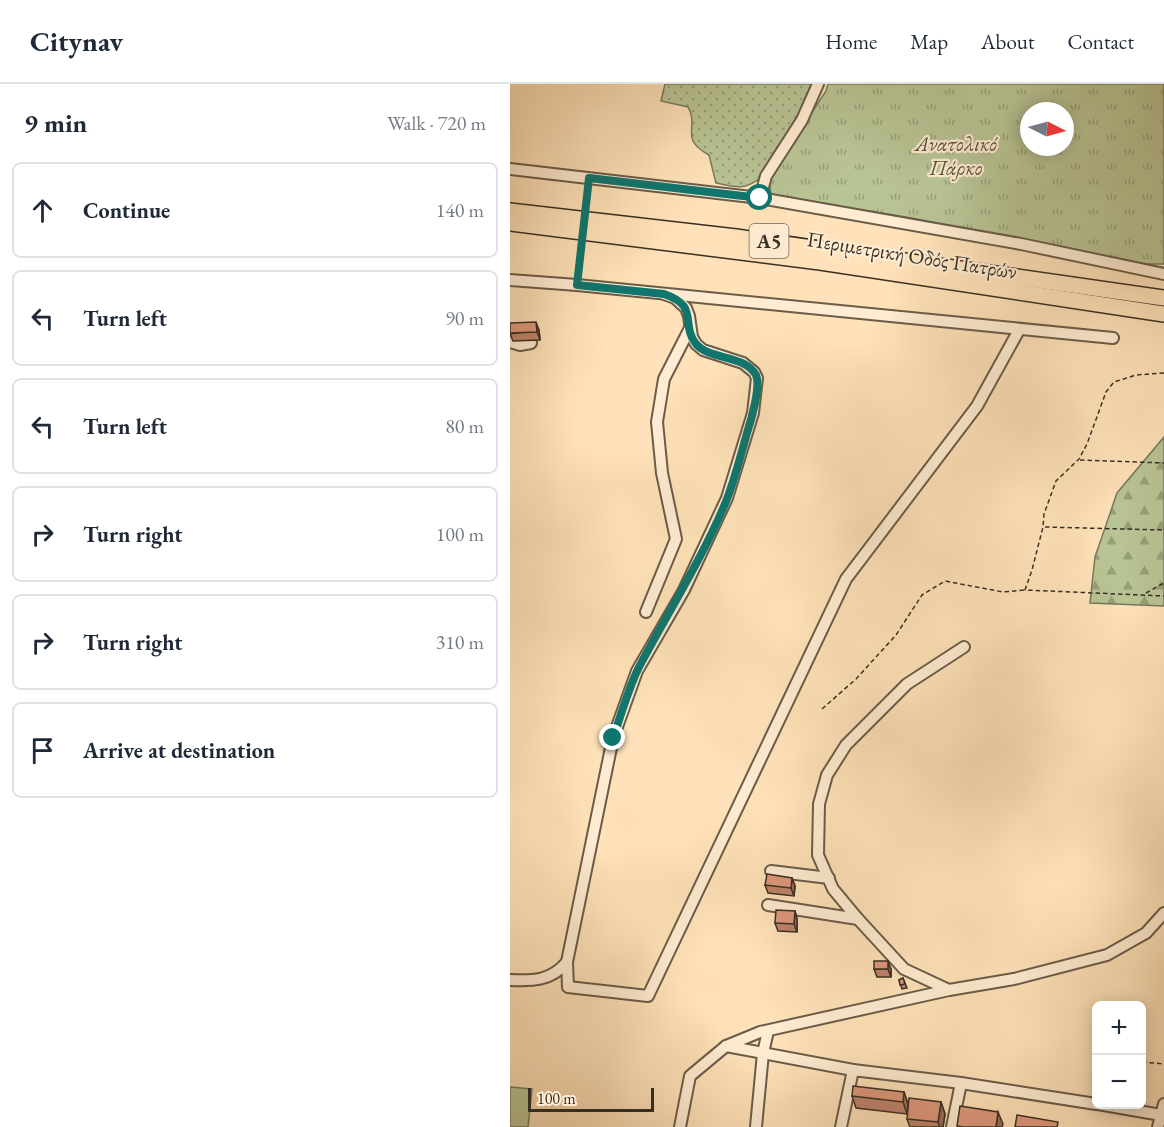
<!DOCTYPE html>
<meta charset="utf-8">
<style>
body{margin:0;font-family:"EB Garamond",serif;background:#f2f2f3;color:#1f2937}
.controls{position:absolute;right:18px;bottom:18px;display:grid;overflow:hidden;border-radius:9px;box-shadow:0 3px 15px #0003}
.controls button{width:54px;height:54px;display:grid;place-items:center;padding:0;border:0;border-bottom:2px solid #e0e1e3;background:#fff;color:#1f2937;font:30px sans-serif}
.compass{position:absolute;left:510px;top:18px;width:54px;height:54px;border-radius:50%;background:#fff;box-shadow:0 3px 15px #0003;rotate:96deg}
.scale{position:absolute;left:18px;bottom:15px;width:126px;box-sizing:border-box;padding-left:6px;border:3px solid #382f23;border-top:0;font-size:16px;line-height:21px;white-space:nowrap;color:#382f23;-webkit-text-stroke:4px #ffecd2;paint-order:stroke}
.stop{position:absolute;width:18px;height:18px;margin:-14px;border:4px solid #0f766e;border-radius:50%;background:#fff}
.stop.end{background:#0f766e;border-color:#fff;box-shadow:0 2px 6px #0008}
.list{margin:0;padding:0;list-style:none}
h2{display:flex;justify-content:space-between;align-items:center;height:78px;margin:0;padding:0 24px;font-size:26px}
h2 small{font-size:20px;font-weight:400;color:#747a83}
.list li{display:grid;grid-template-columns:39px 1fr auto;gap:18px;align-items:center;box-sizing:border-box;height:96px;margin:0 12px 12px;padding:0 12px;border:2px solid #e0e1e3;border-radius:9px}
.list b{display:block;font-size:22px;white-space:nowrap}
.list em{font-size:20px;font-style:normal;color:#747a83}
.icon{flex:none;width:33px;height:33px;fill:none;stroke:currentColor;stroke-width:2;stroke-linecap:round;stroke-linejoin:round}
.map{position:relative;flex:none;width:654px;height:1043px;overflow:hidden}
header{display:flex;align-items:center;gap:36px;box-sizing:border-box;height:84px;padding:0 30px;background:#fff;border-bottom:2px solid #e0e1e3}
header strong{font-size:28px}
nav{display:flex;gap:33px;margin-inline-start:auto;font-size:21px}
main{display:flex}
aside{flex:1;background:#fff}
.map>svg:first-child{display:block}
.grass{fill:url(#grass-dots);stroke:#787a5c;stroke-width:1.5}
.forest{fill:url(#forest-firs);stroke:#787a5c;stroke-width:1.5}
.park{fill:url(#park-tufts);stroke:#787a5c;stroke-width:1.5;fill-rule:evenodd}
.garden{fill:#b9c495;stroke:#787a5c;stroke-width:1.5}
.lines{fill:none;stroke-linecap:round;stroke-linejoin:round}
.minor-casing{stroke:#6a5c48;stroke-width:14}
.highway-casing{stroke:#382f23;stroke-width:18}
.path{stroke:#382f23;stroke-width:1.5;stroke-dasharray:4.5 3;stroke-linecap:butt}
.minor{stroke:#ffecd2;stroke-width:10}
.highway{stroke:#ffe2b9;stroke-width:15}
.path-bridge{stroke:#382f23;stroke-width:1.5;stroke-dasharray:4.5 3;stroke-linecap:butt}
.wall{fill:#bf836c;stroke:#382f23;stroke-width:1.5}
.shaded-wall{fill:#9b6a58;stroke:#382f23;stroke-width:1.5}
.building{fill:#de987d;stroke:#382f23;stroke-width:1.5}
.route{stroke:#0f766e;stroke-width:8}
.labels{text-anchor:middle;dominant-baseline:central;stroke-width:4.5;stroke-linejoin:round;paint-order:stroke}
.shield{fill:#ffecd2;stroke:#746858;stroke-width:1.5}
.shield-label{font-size:20px;font-weight:bold;fill:#382f23}
.park-label{font-size:21px;font-style:italic;fill:#585440;stroke:#ffecd2}
.street-label{font-size:21px;fill:#382f23;stroke:#ffecd2}
</style>
<header>
<strong>Citynav</strong>
<nav><a>Home</a><a>Map</a><a>About</a><a>Contact</a></nav>
</header>
<main>
<aside>
<h2>9 min<small>Walk · 720 m</small></h2>
<ul class="list">
<li><svg class="icon" aria-label="ahead" viewBox="0 0 24 24"><path d="M12 20V5M6 11l6-6 6 6"/></svg><div><b>Continue</b></div><em>140 m</em></li>
<li><svg class="icon" aria-label="left" viewBox="0 0 24 24"><path d="M17 20v-9H6M10 6l-5 5 5 5"/></svg><div><b>Turn left</b></div><em>90 m</em></li>
<li><svg class="icon" aria-label="left" viewBox="0 0 24 24"><path d="M17 20v-9H6M10 6l-5 5 5 5"/></svg><div><b>Turn left</b></div><em>80 m</em></li>
<li><svg class="icon" aria-label="right" viewBox="0 0 24 24"><path d="M7 20v-9h11M14 6l5 5-5 5"/></svg><div><b>Turn right</b></div><em>100 m</em></li>
<li><svg class="icon" aria-label="right" viewBox="0 0 24 24"><path d="M7 20v-9h11M14 6l5 5-5 5"/></svg><div><b>Turn right</b></div><em>310 m</em></li>
<li><svg class="icon" aria-label="arrive" viewBox="0 0 24 24"><path d="M6 21V4h12l-3 4 3 4H6"/></svg><div><b>Arrive at destination</b></div></li>
</ul>
</aside>
<div class="map">
<svg width="654" height="1043" viewBox="0 0 654 1043">
<defs>
<pattern id="grass-dots" width="8" height="8" patternUnits="userSpaceOnUse" patternTransform="scale(1.5)"><rect width="8" height="8" fill="#b9c495"/><path d="M2 2h.1M6 6h.1" fill="none" stroke="#97a079" stroke-width="1.8" stroke-linecap="round"/></pattern>
<pattern id="forest-firs" width="22" height="20" patternUnits="userSpaceOnUse" patternTransform="scale(1.5)"><rect width="22" height="20" fill="#b9c495"/><path d="M5 1l3.5 6h-7zM16 11l3.5 6h-7z" fill="#97a079"/></pattern>
<pattern id="park-tufts" width="24" height="20" patternUnits="userSpaceOnUse" patternTransform="scale(1.5)"><rect width="24" height="20" fill="#b9c495"/><path d="M3 7l-1-3M5 7V3M7 7l1-3M15 17l-1-3M17 17v-4M19 17l1-3" fill="none" stroke="#97a079"/></pattern>
</defs>
<rect width="100%" height="100%" fill="#ffe2b9"/>
<filter id="stains"><feTurbulence type="fractalNoise" baseFrequency=".00333" numOctaves="4"/><feColorMatrix values="0 0 0 0 .2 0 0 0 0 .09 0 0 0 0 .02 0 0 0 .5 -.17"/></filter>
<radialGradient id="worn" r=".72"><stop offset=".6" stop-color="#630" stop-opacity="0"/><stop offset="1" stop-color="#630" stop-opacity=".3"/></radialGradient>
<path class="grass" d="M155 0H302L290 34 251 93C236 107 224 103 206 99L199 71C168 54 190 44 178 23L151 17Z"/>
<path class="forest" d="M654 353V522L580 519 585 473 607 409Z"/>
<path class="park" d="M318 0H654V180H625L401 134 261 111 259 94 316 7ZM519 27H555V63H519Z"/>
<path class="garden" d="M0 1003 22 1005 18 1043H0Z"/>
<g class="lines">
<g class="minor-casing">
<g id="minor">
<path d="M0 85 250 114 511 160 654 190"/>
<path d="M250 114 256 92 292 36 308 0"/>
<path d="M0 196 67 201 603 254"/>
<path d="M154 210 165 214 176 224 179 232 182 253 186 260 193 266 233 279 244 288 247 294 243 329 217 414 174 506 127 587 103 654 57 878 58 903 138 912 336 495 467 322 509 246"/>
<path d="M0 258 10 261 21 259"/>
<path d="M136 528 166 455 152 389 147 338 154 295 180 244"/>
<path d="M261 787 319 794"/>
<path d="M258 821 348 835"/>
<path d="M0 896C23 897 41 897 57 878"/>
<path d="M439 906 394 885 348 835 323 805 308 771 309 720 317 691 336 661 397 600 454 563"/>
<path d="M216 962 343 986"/>
<path d="M588 1020 651 1031"/>
<path d="M170 1043 180 992 216 962 250 948 439 906 504 895 597 871 636 849 654 829"/>
<path d="M246 1043 253 969 258 947"/>
<path d="M331 1043 343 986 451 999 586 1020"/>
<path d="M442 1043 451 999"/>
<path d="M648 1043 654 1020"/>
</g>
</g>
<g class="highway-casing">
<g id="highway">
<path d="M0 127 226 153 654 214"/>
<path d="M0 139 310 178 654 230"/>
</g>
</g>
<g class="path">
<path d="M654 289 626 291 604 298 596 308 577 360 569 375 546 397 534 430 533 443 522 486 515 506 654 512"/>
<path d="M570 376 654 379"/>
<path d="M535 443 654 446"/>
<path d="M636 509 654 499"/>
<path d="M312 625 346 595 386 551 412 511 435 497 493 508 514 506"/>
<path d="M632 978 654 980"/>
</g>
<use href="#minor" class="minor"/>
<use href="#highway" class="highway"/>
<path class="path-bridge" d="M67 201 79 94"/>
</g>
<g class="wall">
<path d="M29 246 30 256 3 257 0 250Z"/>
<path d="M282 794 285 802 284 812 258 809 255 801Z"/>
<path d="M285 827 287 835V848L268 847 265 839Z"/>
<path d="M364 885H381V893H367Z"/>
<path d="M393 894 397 904 392 905 389 896Z"/>
<path d="M394 1008 398 1020 397 1030 346 1024 342 1012Z"/>
<path d="M431 1018 435 1030 433 1043H400L397 1035Z"/>
</g>
<g class="shaded-wall">
<path d="M26 238 29 246 30 256 27 248Z"/>
<path d="M282 794 285 802 284 812 281 804Z"/>
<path d="M285 827 287 835V848L284 840Z"/>
<path d="M378 877 381 885V893L378 885Z"/>
<path d="M394 1008 398 1020 397 1030 393 1018Z"/>
<path d="M431 1018 435 1030 433 1043H430L428 1038Z"/>
<path d="M488 1028 493 1040 492 1043H486Z"/>
</g>
<g class="building">
<path d="M26 238 27 248 0 249V239Z"/>
<path d="M257 790 282 794 281 804 255 801Z"/>
<path d="M266 826 285 827 284 840 265 839Z"/>
<rect x="364" y="877" width="14" height="8"/>
<path d="M393 894 395 900 390 901 389 896Z"/>
<path d="M343 1002 394 1008 393 1018 342 1012Z"/>
<path d="M399 1014 431 1018 428 1038 397 1035Z"/>
<path d="M450 1022 488 1028 486 1043H453L447 1042Z"/>
<path d="M507 1031 548 1038 547 1043H505Z"/>
</g>
<g class="lines">
<path class="route" d="M103 654C111 631 118 606 128 585 158 528 193 474 217 415 225 394 231 371 237 349 241 337 251 302 246 291 234 270 201 277 186 260 170 240 190 222 154 210L67 201 79 94 250 114"/>
</g>
<g class="labels">
<rect class="shield" x="239.5" y="140" width="39" height="34" rx="4.5"/>
<g class="shield-label">
<text x="259" y="157">Α5</text>
</g>
<g class="park-label">
<text x="446" y="59">Ανατολικό<tspan x="446" dy="24">Πάρκο</tspan></text>
</g>
<g class="street-label">
<text transform="translate(402 171) rotate(9)">Περιμετρική Οδός Πατρών</text>
</g>
</g>
<rect width="100%" height="100%" filter="url(#stains)"/>
<rect width="100%" height="100%" fill="url(#worn)"/>
</svg>
<div class="controls">
<button>+</button>
<button>−</button>
</div>
<svg class="compass" viewBox="-18 -18 36 36"><path d="M0-13l5 13h-10z" fill="#e53935"/><path d="M0 13l5-13h-10z" fill="#747a83"/></svg>
<div class="scale">100 m</div>
<div class="stop" style="left:250px;top:114px"></div>
<div class="stop end" style="left:103px;top:654px"></div>
</div>
</main>
